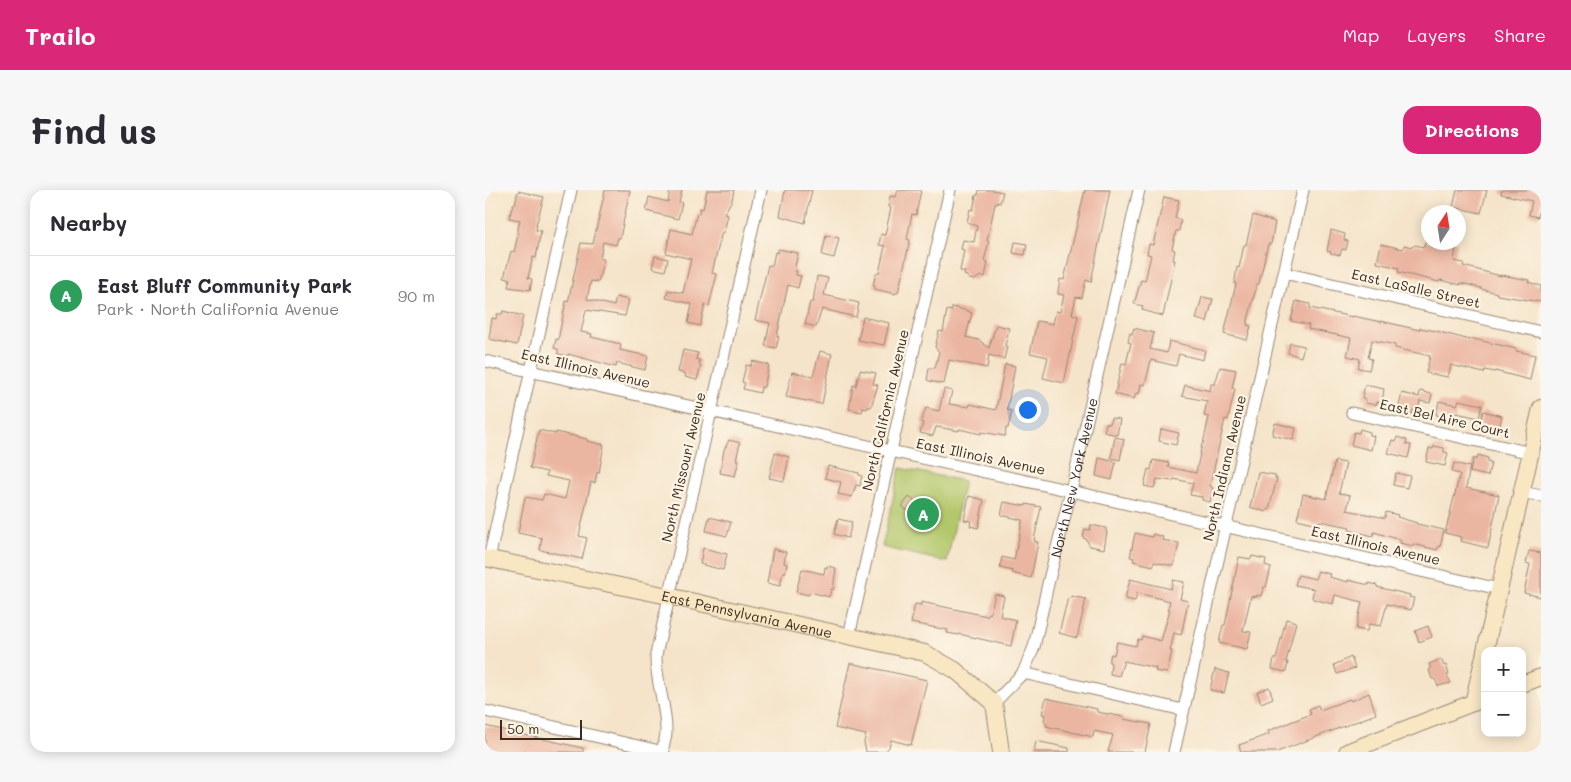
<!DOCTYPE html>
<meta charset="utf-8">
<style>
body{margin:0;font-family:Mali,sans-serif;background:#f7f7f7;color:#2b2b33}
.controls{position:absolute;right:15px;bottom:15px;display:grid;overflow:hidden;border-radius:10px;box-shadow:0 2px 12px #0003}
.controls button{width:45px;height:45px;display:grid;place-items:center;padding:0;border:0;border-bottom:1px solid #e1e1e2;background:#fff;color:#2b2b33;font:25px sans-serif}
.compass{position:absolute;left:936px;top:15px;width:45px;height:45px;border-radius:50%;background:#fff;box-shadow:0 2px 12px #0003;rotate:12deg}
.scale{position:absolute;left:15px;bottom:12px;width:82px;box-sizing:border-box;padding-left:5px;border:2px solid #3b2a1e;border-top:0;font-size:14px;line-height:18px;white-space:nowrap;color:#3b2a1e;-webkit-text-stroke:4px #fcf5e5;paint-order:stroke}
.you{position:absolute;left:542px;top:219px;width:18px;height:18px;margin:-12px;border:4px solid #fff;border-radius:50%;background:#1a73e8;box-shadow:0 0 0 8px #1a73e833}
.badge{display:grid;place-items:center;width:32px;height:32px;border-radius:50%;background:#db2777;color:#fff;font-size:16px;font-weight:700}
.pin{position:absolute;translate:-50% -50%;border:2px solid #fff;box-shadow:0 1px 5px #0006}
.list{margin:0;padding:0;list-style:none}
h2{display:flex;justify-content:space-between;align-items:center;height:65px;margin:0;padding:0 20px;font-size:21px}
h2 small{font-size:16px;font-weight:400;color:#7c7c81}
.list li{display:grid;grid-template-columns:32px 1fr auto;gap:15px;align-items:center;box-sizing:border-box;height:80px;padding:0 20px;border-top:1px solid #e1e1e2}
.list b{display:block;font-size:19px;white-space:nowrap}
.list p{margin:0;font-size:16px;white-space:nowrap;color:#7c7c81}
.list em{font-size:16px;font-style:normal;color:#7c7c81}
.map{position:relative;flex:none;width:1056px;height:562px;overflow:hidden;border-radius:15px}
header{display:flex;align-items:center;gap:30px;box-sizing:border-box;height:70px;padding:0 25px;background:#db2777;color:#fff}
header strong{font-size:24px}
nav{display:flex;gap:28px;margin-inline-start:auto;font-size:18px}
.intro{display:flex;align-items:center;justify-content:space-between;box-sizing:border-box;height:120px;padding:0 30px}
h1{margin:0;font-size:35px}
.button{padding:12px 22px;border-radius:15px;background:#db2777;color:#fff;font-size:18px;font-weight:700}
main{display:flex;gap:30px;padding:0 30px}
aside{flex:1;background:#fff;border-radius:15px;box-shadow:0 2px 12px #0003}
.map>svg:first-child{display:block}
.green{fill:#b2c76b;stroke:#767844}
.building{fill:#ebb6a1}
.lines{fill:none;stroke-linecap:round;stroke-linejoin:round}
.street-casing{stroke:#988774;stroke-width:13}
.secondary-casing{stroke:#988774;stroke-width:18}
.street{stroke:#fff;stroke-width:11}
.secondary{stroke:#f9e7c3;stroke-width:16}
.labels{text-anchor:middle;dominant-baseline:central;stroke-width:4.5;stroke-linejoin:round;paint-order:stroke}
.street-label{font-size:14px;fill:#3b2a1e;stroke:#fcf5e5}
</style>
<header>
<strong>Trailo</strong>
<nav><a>Map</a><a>Layers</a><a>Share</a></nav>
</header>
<div class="intro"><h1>Find us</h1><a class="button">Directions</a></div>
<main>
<aside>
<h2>Nearby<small></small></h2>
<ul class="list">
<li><span class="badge" style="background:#2e9e5b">A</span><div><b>East Bluff Community Park</b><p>Park · North California Avenue</p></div><em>90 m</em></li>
</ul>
</aside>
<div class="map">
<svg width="1056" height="562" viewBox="0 0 1056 562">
<rect width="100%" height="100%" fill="#fcf5e5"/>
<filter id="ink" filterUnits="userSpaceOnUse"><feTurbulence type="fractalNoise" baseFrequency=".02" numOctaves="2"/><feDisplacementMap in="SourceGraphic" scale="10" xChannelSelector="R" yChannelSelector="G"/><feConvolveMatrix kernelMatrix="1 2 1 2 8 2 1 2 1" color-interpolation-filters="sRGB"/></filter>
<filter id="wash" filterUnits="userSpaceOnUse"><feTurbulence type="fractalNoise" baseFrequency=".0096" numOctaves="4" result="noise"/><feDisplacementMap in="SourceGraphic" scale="20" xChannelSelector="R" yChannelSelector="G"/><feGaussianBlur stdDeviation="1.12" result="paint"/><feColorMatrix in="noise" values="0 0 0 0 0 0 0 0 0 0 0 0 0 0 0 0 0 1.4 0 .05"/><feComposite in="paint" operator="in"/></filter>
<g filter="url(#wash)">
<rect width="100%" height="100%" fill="#f5e4ca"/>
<path class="green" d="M415 278 479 291 462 372 397 357Z"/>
<g id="blocks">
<g class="building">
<path d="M120 0H145L135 48H133L131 55 118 52 115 69H119L113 92 106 91 102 109 129 116 131 107 144 110 140 126 101 120 96 142 107 144 106 147 136 154 135 160 163 166 160 180 132 173 131 177 83 164V166L73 164V159L69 158 71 149 73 150 81 111 83 112 96 53 108 54Z"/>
<path d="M185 0H197L194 12 197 13 193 29 161 21 164 7 183 12Z"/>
<path d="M222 0H249L247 10 239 24 243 25 239 42H237L227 83 232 84 224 116 220 115 215 136 203 133 207 114 181 108 183 100 198 103 206 69 181 63 186 39 207 44 212 23 214 24 215 18 218 19Z"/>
<path d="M300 0H327L320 33 295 26Z"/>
<path d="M413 0H436L431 25 427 24 422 49 425 50 413 103H410V104L390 99V96H388L391 83H394L400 56 394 55 396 44 400 45 406 18 403 17 405 6 411 7Z"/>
<path d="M494 0H508L518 2 515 13 512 12V14H510L502 51H504L499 71 503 72 500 87 496 86 489 90 484 89 482 86 479 85 480 82 475 81 479 60 476 59 478 50 489 52 492 36 482 32 485 19 488 20 491 5H493Z"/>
<path d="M600 0H625L606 92 601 90 597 108 591 107 587 124 593 126 579 193 558 188 563 167 545 163 552 131 568 134 571 121 575 122 579 105 573 104V101L575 89 579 90Z"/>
<path d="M972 0H1002L996 23 968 17Z"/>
<path d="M1017 0H1056V13L1053 27 1044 25 1047 11 1016 4Z"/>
<path d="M33 1 59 7 51 35 52 36 51 40 56 41 51 68 48 67 43 88 47 89 45 100 23 97 25 89 19 88 26 61 29 62 33 44 32 43 35 30 24 28 28 14H30Z"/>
<path d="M679 7 694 10 690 28 696 30 694 41H691L687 59 690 60 688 70H690L678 126 657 120 658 116 649 114 656 90 660 91 666 65 662 64 664 54 668 55Z"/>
<path d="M768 25 790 32 786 54H783L774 94H772L763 130 762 135 766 136 762 150 739 144 751 94H750V90L752 77 754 78 759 55H761Z"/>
<path d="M846 40 860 44 859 50 863 51 861 60 857 59 855 65 845 63 846 62 842 61Z"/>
<path d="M341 45 354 48 349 68 337 65Z"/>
<path d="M530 52 542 54 540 65 528 63Z"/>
<path d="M940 52H972L969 71 979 73 978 76 1016 86V85L1044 90 1043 92 1056 96V112L1012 105V103L996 99V98L976 93V95L955 90 954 92 913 82 914 78 892 73 896 54 918 59 919 55 927 57 930 55 939 57Z"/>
<path d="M293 59 313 63 309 81H312L311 85 316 86 313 98 303 95 292 146 294 147 291 158 280 156 285 133 270 130 283 75 287 76 290 62 292 63Z"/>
<path d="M170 66 183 69 180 81 167 78Z"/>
<path d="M332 86 343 88 339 105 374 113 371 127 337 119 331 137 320 134 325 112H328Z"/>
<path d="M717 107 728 109 722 132 711 129Z"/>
<path d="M811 111 825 114V118L868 127V126L896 132V131L934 140 935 138 951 141 985 150V148L1031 159V161L1050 165 1045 190 1010 181V182L1000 180 999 183 966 175 963 187 941 183 945 166 910 158V155L887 150 883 168 887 169 884 180 873 178 875 169 862 166 866 148 823 139 824 135 806 131Z"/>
<path d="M467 117 484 121V122L487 123 481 147 494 150 504 158 511 135 524 138 520 156 522 157 519 169 504 165 502 178 464 170 459 194 444 191 442 190 444 178H450L454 162 450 157 454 141 458 142 462 120 467 121Z"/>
<path d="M18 121 38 126 32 155 4 149 7 128 11 129 12 124H17Z"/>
<path d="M378 127 404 133 399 155 373 150Z"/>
<path d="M649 138 669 143 665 159 682 163 684 151 720 160 718 170 694 164 691 176 666 170 660 195 656 194 654 204 651 203 649 209 630 204 637 173 641 174 646 153 643 152 645 143 647 144Z"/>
<path d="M805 153 819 156 816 167 803 163Z"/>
<path d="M198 160 213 163 211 169 215 170 214 175H216L212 190 200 187 201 184 193 182Z"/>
<path d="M335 161 347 164 337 214 301 207 307 182 328 186Z"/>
<path d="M267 171 284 175 279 197H276L275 203 258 199 260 193 257 192 261 175 266 176Z"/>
<path d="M520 174 530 176 522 220 527 221 525 229 523 238H521L520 246 496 242V244L474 239V241L452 237H451L448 246 435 243 438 233 436 232 441 218 454 221 459 199 467 201 464 214 484 217 485 214 511 220Z"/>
<path d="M735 177 751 180 747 198 750 199 743 230 740 229 725 296 728 298 725 312 717 310V307L705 305 708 293 689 289 688 291 672 289 669 298 659 296 663 279 666 280 668 270 684 273 683 277 711 283 717 254H718L724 227 719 226 722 211 697 206 700 195 725 201 726 194H730Z"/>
<path d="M375 180 391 183 388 194 393 195 386 217H383L382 219 378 218 377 222 364 219 368 195 371 196Z"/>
<path d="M880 195 899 199 897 213 892 212 891 215 880 213 881 209 877 208Z"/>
<path d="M935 201 947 204 945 213 935 211 933 221 928 220V224L917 221 918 217 914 216 917 203 934 207Z"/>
<path d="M974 210 997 215 994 228 971 223 970 229 966 228 965 231 955 229 956 226 951 225 954 211 972 215Z"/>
<path d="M998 221 1017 226 1014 239 1009 238V242L998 239 999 236 995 235Z"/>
<path d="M626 228 635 229 632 245 619 242 621 233 625 234Z"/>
<path d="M790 233 811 238 808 250 787 245Z"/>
<path d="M676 239 694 243 691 255 674 251Z"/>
<path d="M875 239 885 242V245L889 246 886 260 866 255 869 242 874 243Z"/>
<path d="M54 240 71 244V242L102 249V251L119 255 114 283 112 282 110 293 106 292 94 346 102 348 97 369 55 360 57 348 33 343 40 307 57 310 59 304 80 309 84 291 61 286 62 282 45 278Z"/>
<path d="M630 247 639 249 635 270 626 268Z"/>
<path d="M912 247 922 250 921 254 926 255 923 268 903 263 907 250 911 251Z"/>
<path d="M244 250 255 253 251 270H254L250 286 235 283 239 260Z"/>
<path d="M949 256 959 258V262L963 263 960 276 941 272 944 258 948 259Z"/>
<path d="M290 263 304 267 299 291 284 288Z"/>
<path d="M993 265 1003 268 1002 272 1006 273 1003 286 985 282 988 269H992Z"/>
<path d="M614 268 631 272 627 290 611 286Z"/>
<path d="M850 271 861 273 854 303 865 305 862 320 900 328 901 322 913 325 912 327 932 333V334L959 340 955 357H953L952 360 928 354V356L915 353 916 350 889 342 888 346 864 340 865 337 834 331 833 334 812 329 818 304 841 309Z"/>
<path d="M969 273 985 277 981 298 1014 305 1003 358 975 351 976 347 960 343 975 284 967 282Z"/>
<path d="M343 276 374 283V285L377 286 375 296 371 295 367 307 353 304 356 292 340 288Z"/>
<path d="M773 282 790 285V288H792L784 320 782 319 781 322 765 317Z"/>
<path d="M911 283 925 286 922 298 908 295Z"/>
<path d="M484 306 499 310 493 338 485 336 486 331 479 330Z"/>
<path d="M424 307 433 314 425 323 417 316Z"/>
<path d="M519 312 541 316V314L556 317 549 350H550V352H553L546 388 527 383 528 381 515 378 517 367 529 370 537 333V330L516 325Z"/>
<path d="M224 327 246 332 242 346 221 341Z"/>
<path d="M353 329 367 332 363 348 349 344Z"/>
<path d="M606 335 621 338V341L622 342 619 359 605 356 601 349 598 348 600 339 605 340Z"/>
<path d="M650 343 667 347 668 344 678 347 677 350 694 353 689 376 669 372 668 376 648 371 649 368 645 367Z"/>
<path d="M218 358 242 364 238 380 215 374Z"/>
<path d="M288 359 301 362 299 373 302 374 300 383 298 382 295 396 282 393Z"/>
<path d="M1044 361 1056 363V407L1039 403 1045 374 1041 373Z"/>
<path d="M767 366 781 369 780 375 786 377 781 397H779L776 406 772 405V407L766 406 758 441 766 442 762 459 734 453 738 435H740L754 367 766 369Z"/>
<path d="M342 376 351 378 348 400 346 399 344 407 325 402 324 405 311 402 317 379 339 384 340 377 342 378Z"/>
<path d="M833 381 845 384 844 387 863 392V390L884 395V393L892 395V397L925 405 924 407 929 408 926 420 902 414 896 436 884 434 882 441 871 439 877 412 850 405 848 414 828 409 827 407 829 399 810 395 813 385 830 389Z"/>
<path d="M645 389 686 399 688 390 699 392 695 409 703 411 699 432 696 445 689 443 685 461H687L682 483 670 481 671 478 639 471 634 486 625 484 626 473 624 472 626 464 629 465 632 452 651 456 653 449 656 450 657 446 676 451 685 419H683L685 411 652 403 650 411 640 409Z"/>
<path d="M510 404 519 406 515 426 531 430 526 456 474 444V445L462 443 463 440 426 433 430 414 436 415V412L502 426 503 423 505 424Z"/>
<path d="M586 406 601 409 592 448 574 443 583 408 586 409Z"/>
<path d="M801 429 811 432 801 472H803L801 482 787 479 789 469H791Z"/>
<path d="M943 436 947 447 934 452 930 441Z"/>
<path d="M866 467 870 478 852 484 849 475Z"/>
<path d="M956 469 959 476 961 475 964 484 962 485 966 493 953 496 950 489H947L944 480 946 479 944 474Z"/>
<path d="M365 473 442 490 426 555 406 550 404 557 400 562H381L379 552 381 545 350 538Z"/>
<path d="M730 479 744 483 739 503 725 500Z"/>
<path d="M784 497 788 508 776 513 772 502Z"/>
<path d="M884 503 891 524 792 562H756L754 555 784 544 783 541 826 524 824 519 833 515 835 520 865 509 866 511Z"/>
<path d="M561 508 612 519V522L639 527 638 529 666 534 660 562H623L628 545 609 541 608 547 561 536 562 533 559 532 560 525 557 524Z"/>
<path d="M0 536 98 558V562H0Z"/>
<path d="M551 551 584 558V562H549Z"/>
</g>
</g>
</g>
<g filter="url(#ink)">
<use href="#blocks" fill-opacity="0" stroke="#988774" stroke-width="1"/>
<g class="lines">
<g class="street-casing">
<g id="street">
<path d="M799 83 1056 142"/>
<path d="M0 171 586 301 1014 399"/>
<path d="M867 223 1046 263"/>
<path d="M1037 302 1056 306"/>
<path d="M4 369 86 0"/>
<path d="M364 446 465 0"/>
<path d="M538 483 698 520"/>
<path id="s1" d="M509 513 538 483 549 457 563 394 586 301 654 0"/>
<path d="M0 521 179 562"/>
<path d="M177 562C178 555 181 549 181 543 182 516 170 491 171 465L276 0"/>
<path d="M689 562 818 0"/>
</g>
</g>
<g class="secondary-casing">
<g id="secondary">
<path id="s2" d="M0 368 183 406 440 463 470 480 509 513 516 562"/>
<path d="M1000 461 1056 218"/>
<path d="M1037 494 1056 487"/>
<path d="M988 513 1000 462"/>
<path d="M862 562 1000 508"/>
</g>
</g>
<use href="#street" class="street"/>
<use href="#secondary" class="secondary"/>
</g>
</g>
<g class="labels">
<g class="street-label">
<text transform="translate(931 98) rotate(13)">East LaSalle Street</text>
<text transform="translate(101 178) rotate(13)">East Illinois Avenue</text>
<text transform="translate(400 220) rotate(-77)">North California Avenue</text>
<text transform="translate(960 228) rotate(13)">East Bel Aire Court</text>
<text transform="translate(496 266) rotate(12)">East Illinois Avenue</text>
<text transform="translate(198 277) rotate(-77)">North Missouri Avenue</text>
<text transform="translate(739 278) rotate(-77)">North Indiana Avenue</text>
<text stroke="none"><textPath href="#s1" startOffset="244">North New York Avenue</textPath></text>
<text transform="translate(891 355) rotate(13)">East Illinois Avenue</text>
<text stroke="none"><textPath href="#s2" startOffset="268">East Pennsylvania Avenue</textPath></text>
</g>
</g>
</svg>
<div class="controls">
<button>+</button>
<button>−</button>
</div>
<svg class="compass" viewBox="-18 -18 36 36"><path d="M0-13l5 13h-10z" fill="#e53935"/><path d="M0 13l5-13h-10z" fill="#7c7c81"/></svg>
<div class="scale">50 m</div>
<div class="you"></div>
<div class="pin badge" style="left:438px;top:324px;background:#2e9e5b">A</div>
</div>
</main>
